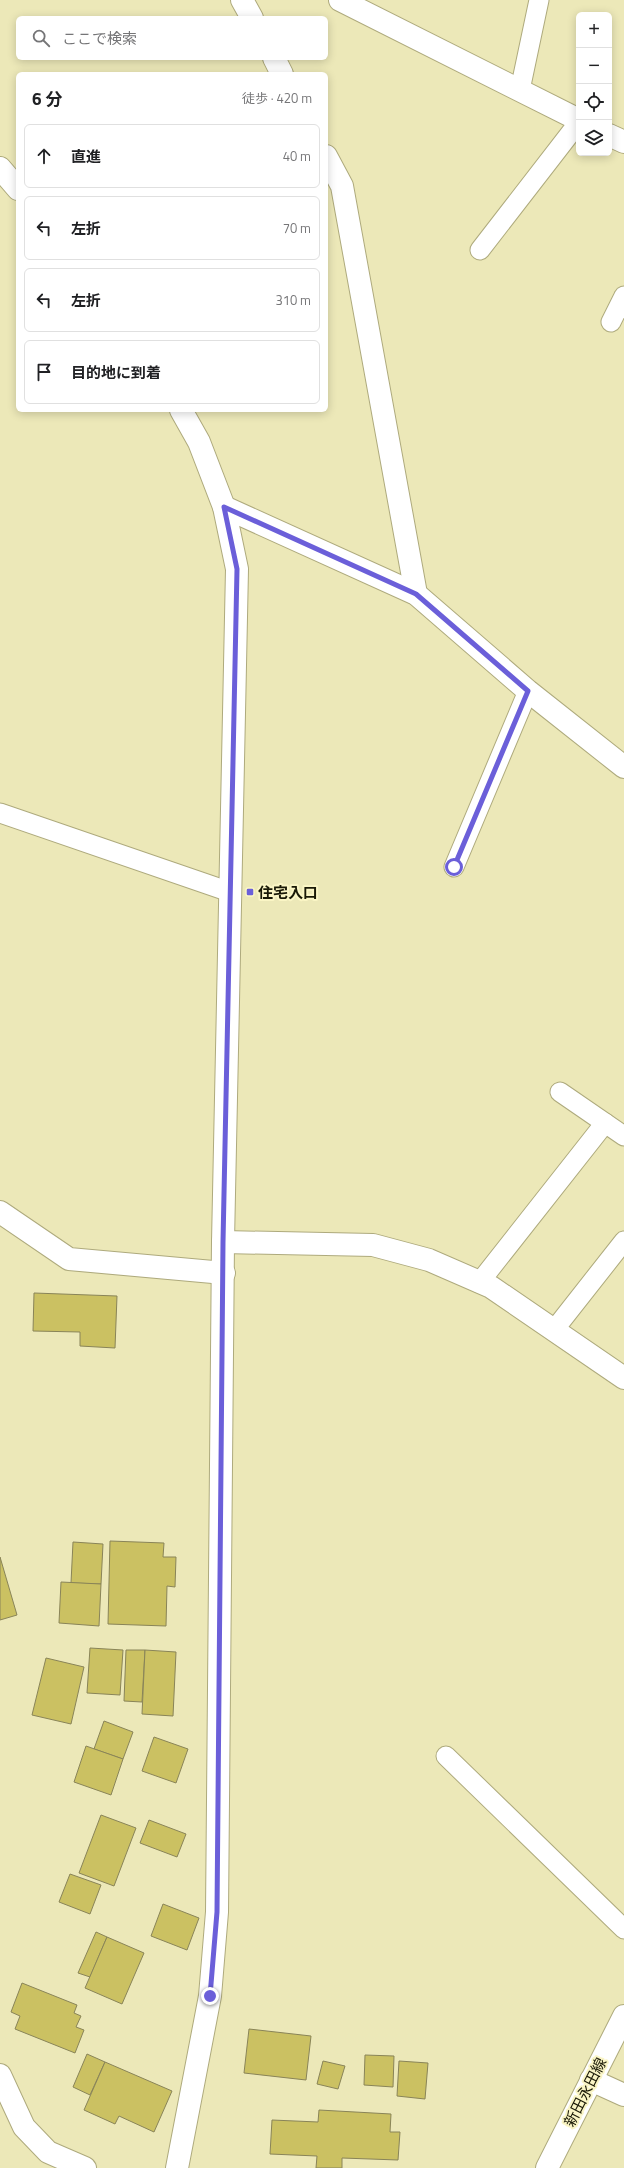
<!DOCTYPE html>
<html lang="ja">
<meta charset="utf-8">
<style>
body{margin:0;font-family:"Titillium Web","Noto Sans JP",sans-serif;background:#f2f2f2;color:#202124}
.controls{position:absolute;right:12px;top:12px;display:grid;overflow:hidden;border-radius:6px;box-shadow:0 2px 10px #0003}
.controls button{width:36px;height:36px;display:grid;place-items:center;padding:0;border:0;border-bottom:1px solid #e0e0e0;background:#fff;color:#202124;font:20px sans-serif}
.stop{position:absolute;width:12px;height:12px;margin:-9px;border:3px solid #6b5fd9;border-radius:50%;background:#fff}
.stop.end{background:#6b5fd9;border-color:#fff;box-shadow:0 1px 4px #0008}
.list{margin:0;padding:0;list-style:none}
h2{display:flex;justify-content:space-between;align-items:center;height:52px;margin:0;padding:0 16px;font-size:17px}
h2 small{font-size:13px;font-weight:400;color:#757577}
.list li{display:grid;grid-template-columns:26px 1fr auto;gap:12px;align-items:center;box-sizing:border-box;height:64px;margin:0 8px 8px;padding:0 8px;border:1px solid #e0e0e0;border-radius:6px}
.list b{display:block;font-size:15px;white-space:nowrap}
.list em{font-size:13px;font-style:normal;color:#757577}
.icon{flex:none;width:22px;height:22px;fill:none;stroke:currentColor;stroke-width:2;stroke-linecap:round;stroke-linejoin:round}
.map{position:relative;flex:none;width:624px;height:2168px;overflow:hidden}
.search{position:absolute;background:#fff;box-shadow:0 2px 10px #0003;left:16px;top:16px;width:312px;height:44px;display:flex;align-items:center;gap:10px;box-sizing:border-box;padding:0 14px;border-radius:6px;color:#757577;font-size:15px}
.panel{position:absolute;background:#fff;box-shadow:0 2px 10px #0003;left:16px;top:72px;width:312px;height:340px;border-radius:6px}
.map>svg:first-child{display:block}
.building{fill:#cbc162;stroke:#898458}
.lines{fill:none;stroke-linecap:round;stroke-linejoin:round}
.lane-casing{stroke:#aeaa7d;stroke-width:21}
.street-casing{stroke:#aeaa7d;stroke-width:24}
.secondary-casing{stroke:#aeaa7d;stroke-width:24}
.lane{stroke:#fff;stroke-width:19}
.street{stroke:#fff;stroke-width:22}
.secondary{stroke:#fff;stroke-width:22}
.route{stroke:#6b5fd9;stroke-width:5}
.poi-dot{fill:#6b5fd9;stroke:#faf5c5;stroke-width:1.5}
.labels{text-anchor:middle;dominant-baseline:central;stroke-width:4;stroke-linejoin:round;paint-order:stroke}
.poi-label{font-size:15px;font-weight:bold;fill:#191806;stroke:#faf5c5;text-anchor:start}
.street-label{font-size:15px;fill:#191806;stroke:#faf5c5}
</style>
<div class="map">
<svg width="624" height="2168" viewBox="0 0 624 2168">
<rect width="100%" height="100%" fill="#ece8b8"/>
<g class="building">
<path d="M34 1293 117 1296 115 1348 80 1346V1332L33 1331Z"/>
<path d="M110 1541 164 1543 163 1557H176L175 1587 167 1586 166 1626 108 1624Z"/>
<path d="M73 1542 103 1544 101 1584 71 1583Z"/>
<path d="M0 1557 17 1615 0 1620Z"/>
<path d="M61 1582 101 1584 99 1626 59 1623Z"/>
<path d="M90 1648 123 1650 120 1695 87 1693Z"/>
<path d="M126 1650H145L142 1702 124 1701Z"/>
<path d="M145 1650 176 1652 173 1716 142 1714Z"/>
<path d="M46 1658 84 1667 71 1724 32 1715Z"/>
<path d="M104 1721 133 1732 123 1759 94 1749Z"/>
<path d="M154 1737 188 1749 176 1783 142 1771Z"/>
<path d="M86 1746 123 1759 111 1795 74 1782Z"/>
<path d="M101 1815 136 1828 114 1886 79 1873Z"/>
<path d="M149 1820 186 1834 177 1857 140 1843Z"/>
<path d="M70 1874 101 1885 90 1914 59 1902Z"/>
<path d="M163 1904 199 1918 187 1950 151 1936Z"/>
<path d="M96 1932 107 1937 90 1977 78 1973Z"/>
<path d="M107 1937 144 1953 122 2004 85 1988Z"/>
<path d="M22 1983 77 2005 74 2013 81 2016 76 2027 84 2030 75 2053 15 2029 20 2016 11 2012Z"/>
<path d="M249 2029 311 2036 306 2080 244 2073Z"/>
<path d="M87 2054 105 2062 90 2095 73 2087Z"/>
<path d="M365 2055 394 2056 393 2087 364 2085Z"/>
<path d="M323 2061 345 2066 338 2089 317 2084Z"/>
<path d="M399 2061 428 2063 425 2099 397 2096Z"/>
<path d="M105 2062 172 2091 154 2132 119 2116 115 2124 84 2110Z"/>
<path d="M319 2110 391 2114 390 2132H400L398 2160 342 2158V2168H316L317 2156 270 2154 272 2120 318 2122Z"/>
</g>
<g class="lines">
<g class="lane-casing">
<g id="lane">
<path d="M520 90 539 0"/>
<path d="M480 250 579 122"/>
<path d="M611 322 624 296"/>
<path d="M0 813 230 892"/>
<path d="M454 867 528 691"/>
<path d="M560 1092 624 1136"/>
<path d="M479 1283 605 1123"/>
<path d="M554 1330 624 1241"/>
<path d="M446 1756 624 1929"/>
</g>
</g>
<g class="street-casing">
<g id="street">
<path d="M242 0 252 18"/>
<path d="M340 0 579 120"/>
<path d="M274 58 282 74"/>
<path d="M609 135 624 142"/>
<path d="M326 156 342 186 416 594"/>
<path d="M224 507 416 594 528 691 624 767"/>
<path d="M223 1242 373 1245 429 1260 491 1287 624 1378"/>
<path d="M0 2075 24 2127 48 2152 85 2168"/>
<path d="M547 2168 624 2016"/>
</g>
</g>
<g class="secondary-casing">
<g id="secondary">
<path d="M0 168 18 189"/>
<path d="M0 1212 69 1259 224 1273"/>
<path d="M591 2080 624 2095"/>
<path d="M177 2168 210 1996 217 1912 223 1242 237 569 224 507 199 442 181 410"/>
</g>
</g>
<use href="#lane" class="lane"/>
<use href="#street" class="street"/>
<use href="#secondary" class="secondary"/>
</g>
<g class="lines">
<path class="route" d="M210 1996 217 1912 223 1242 237 569 224 507 416 594 528 691 454 867"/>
</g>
<rect class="poi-dot" x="246" y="888" width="8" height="8" rx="2"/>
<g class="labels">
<g class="poi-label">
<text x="258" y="892">住宅入口</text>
</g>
<g class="street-label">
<text transform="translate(585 2092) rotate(-63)">新田永田線</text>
</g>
</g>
</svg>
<div class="controls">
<button>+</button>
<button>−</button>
<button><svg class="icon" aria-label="locate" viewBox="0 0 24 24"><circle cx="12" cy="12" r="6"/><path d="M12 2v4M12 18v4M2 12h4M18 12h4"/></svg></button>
<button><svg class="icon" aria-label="layers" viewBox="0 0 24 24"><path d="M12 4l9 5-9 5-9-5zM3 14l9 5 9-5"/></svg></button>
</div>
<div class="stop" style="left:454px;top:867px"></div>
<div class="stop end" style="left:210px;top:1996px"></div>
<div class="search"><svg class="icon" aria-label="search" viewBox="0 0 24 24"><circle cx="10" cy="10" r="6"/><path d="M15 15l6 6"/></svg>ここで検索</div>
<section class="panel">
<h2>6 分<small>徒歩 · 420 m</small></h2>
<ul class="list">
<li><svg class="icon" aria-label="ahead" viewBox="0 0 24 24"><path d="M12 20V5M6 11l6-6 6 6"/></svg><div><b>直進</b></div><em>40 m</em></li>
<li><svg class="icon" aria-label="left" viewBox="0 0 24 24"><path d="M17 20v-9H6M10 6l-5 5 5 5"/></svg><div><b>左折</b></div><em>70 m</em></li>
<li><svg class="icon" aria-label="left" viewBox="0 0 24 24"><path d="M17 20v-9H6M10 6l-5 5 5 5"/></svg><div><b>左折</b></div><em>310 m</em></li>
<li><svg class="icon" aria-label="arrive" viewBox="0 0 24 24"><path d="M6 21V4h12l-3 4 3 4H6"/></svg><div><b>目的地に到着</b></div></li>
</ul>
</section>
</div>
